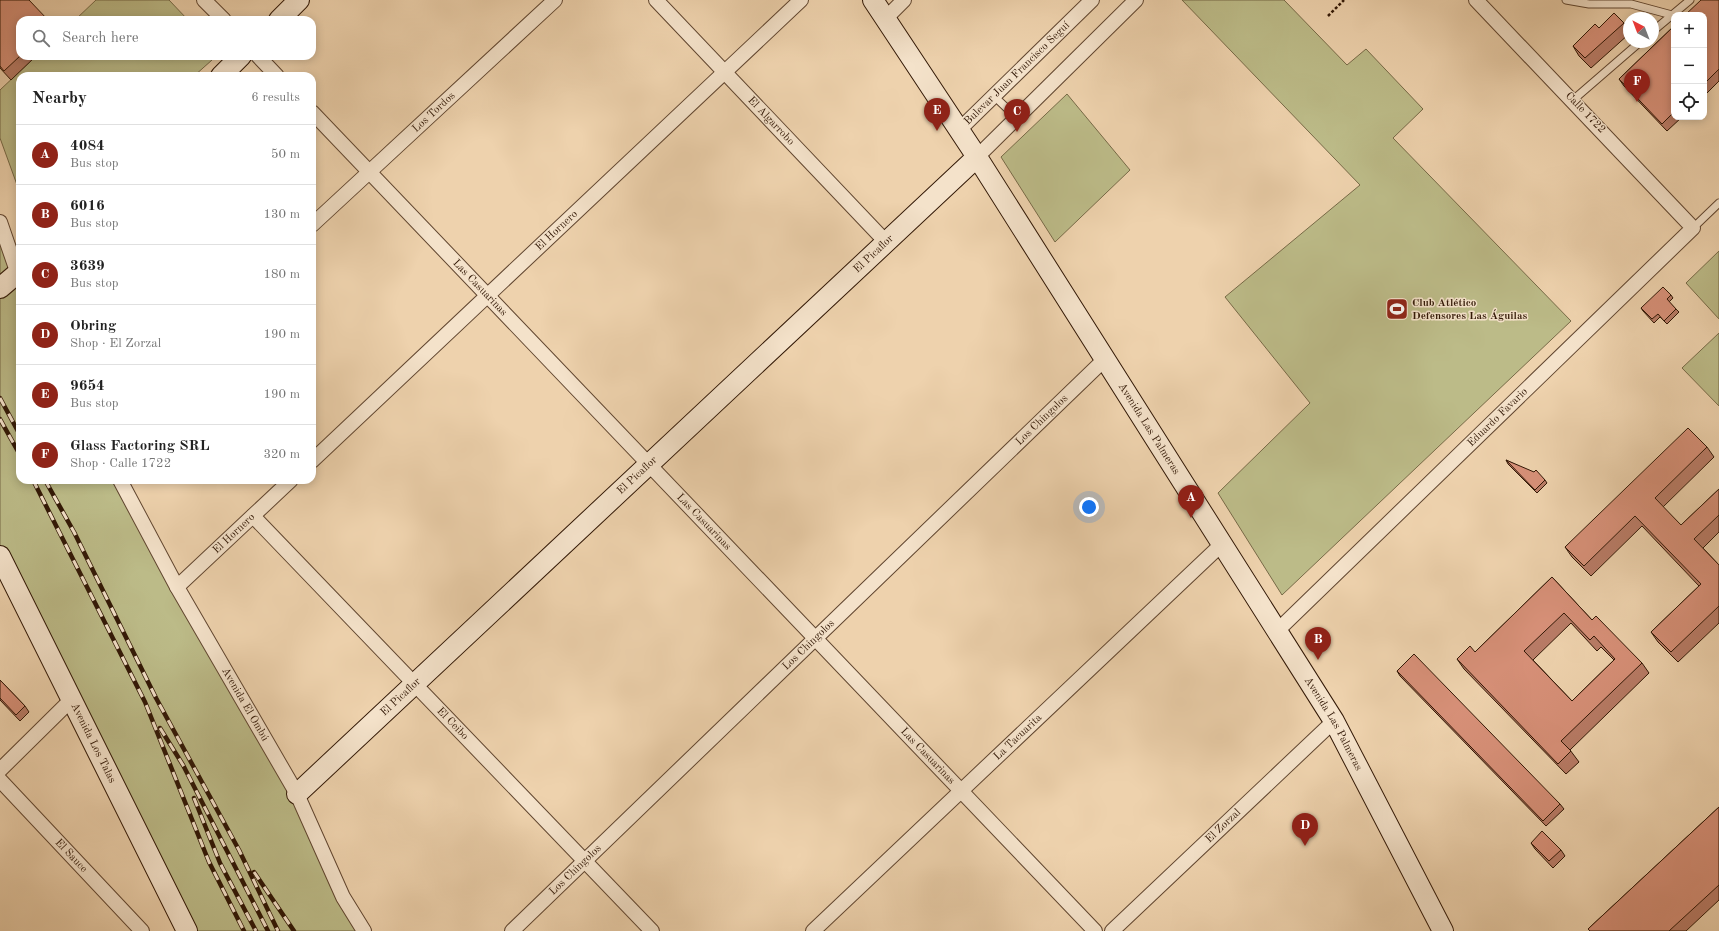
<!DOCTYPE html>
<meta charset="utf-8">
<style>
body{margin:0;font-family:"Old Standard TT",serif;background:#f2f2f2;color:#222}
.controls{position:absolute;right:12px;top:12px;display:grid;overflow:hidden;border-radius:8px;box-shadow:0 2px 10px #0003}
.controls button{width:36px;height:36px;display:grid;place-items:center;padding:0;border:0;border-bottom:1px solid #e0e0e0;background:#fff;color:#222;font:20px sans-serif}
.compass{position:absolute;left:1623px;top:12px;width:36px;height:36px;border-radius:50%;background:#fff;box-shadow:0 2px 10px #0003;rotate:318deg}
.you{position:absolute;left:1089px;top:507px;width:14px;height:14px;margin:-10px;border:3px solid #fff;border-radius:50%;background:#1a73e8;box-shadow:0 0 0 6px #1a73e833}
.badge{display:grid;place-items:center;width:26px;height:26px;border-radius:50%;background:#8f2418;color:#fff;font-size:13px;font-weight:700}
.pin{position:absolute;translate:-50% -33px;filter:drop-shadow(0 1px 2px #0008)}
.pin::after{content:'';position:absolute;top:21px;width:14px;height:12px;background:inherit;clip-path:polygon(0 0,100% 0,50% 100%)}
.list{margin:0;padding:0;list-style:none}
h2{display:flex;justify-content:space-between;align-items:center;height:52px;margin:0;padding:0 16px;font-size:17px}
h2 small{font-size:13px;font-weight:400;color:#767676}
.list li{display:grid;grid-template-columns:26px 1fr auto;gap:12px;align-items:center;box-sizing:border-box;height:60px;padding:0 16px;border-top:1px solid #e0e0e0}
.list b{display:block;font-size:15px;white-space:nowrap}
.list p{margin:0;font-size:13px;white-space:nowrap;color:#767676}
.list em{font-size:13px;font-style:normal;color:#767676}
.icon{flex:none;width:22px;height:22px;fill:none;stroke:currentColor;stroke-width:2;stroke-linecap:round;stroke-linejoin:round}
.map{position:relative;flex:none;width:1719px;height:931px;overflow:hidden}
.search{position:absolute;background:#fff;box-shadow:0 2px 10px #0003;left:16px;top:16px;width:300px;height:44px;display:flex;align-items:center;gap:10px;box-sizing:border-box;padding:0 14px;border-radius:12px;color:#767676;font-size:15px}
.panel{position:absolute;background:#fff;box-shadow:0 2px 10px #0003;left:16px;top:72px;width:300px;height:412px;border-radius:12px}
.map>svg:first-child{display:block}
.green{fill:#bcbb88;stroke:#776a47}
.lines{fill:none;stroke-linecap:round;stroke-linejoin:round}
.lane-casing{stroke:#614630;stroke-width:9}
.street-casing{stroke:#614630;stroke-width:16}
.secondary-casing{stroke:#321806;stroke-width:22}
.path{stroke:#321806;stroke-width:2.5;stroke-dasharray:3 2;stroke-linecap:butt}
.lane{stroke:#f4e2ca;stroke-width:7}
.street{stroke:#f4e2ca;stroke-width:14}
.secondary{stroke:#f4e2ca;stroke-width:20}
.rail-casing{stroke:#321806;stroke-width:4.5}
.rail{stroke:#f4e2ca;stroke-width:3;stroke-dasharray:9;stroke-linecap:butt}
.wall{fill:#b97c67;stroke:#321806;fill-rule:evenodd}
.building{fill:#d79078;stroke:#321806;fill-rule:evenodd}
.labels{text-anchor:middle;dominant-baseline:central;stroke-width:3;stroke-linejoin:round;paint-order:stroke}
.street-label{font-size:11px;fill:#321806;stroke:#f4e2ca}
.poi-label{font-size:11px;font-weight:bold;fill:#321806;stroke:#f4e2ca;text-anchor:start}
</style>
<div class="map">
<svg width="1719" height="931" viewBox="0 0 1719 931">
<rect width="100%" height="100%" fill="#eed2ad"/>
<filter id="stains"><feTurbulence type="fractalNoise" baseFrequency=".005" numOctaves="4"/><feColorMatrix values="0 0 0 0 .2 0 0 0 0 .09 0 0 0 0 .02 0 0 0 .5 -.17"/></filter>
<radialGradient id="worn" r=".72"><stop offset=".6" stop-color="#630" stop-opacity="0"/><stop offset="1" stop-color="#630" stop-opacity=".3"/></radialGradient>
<g class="green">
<path d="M96 0H169L188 20H75Z"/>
<path d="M1182 0H1284L1347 65 1366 49 1423 109 1393 138 1571 321 1282 595 1218 493 1310 403 1225 297 1360 185Z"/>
<path d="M36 56H213L212 60 194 76H20V193L0 138V90Z"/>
<path d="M1067 94 1130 170 1055 242 1001 157Z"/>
<path d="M0 222 20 280V480H120L364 931H187L0 556Z"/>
<path d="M1719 251V319L1686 283Z"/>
<path d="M1719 333V406L1682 368Z"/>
</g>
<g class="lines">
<g class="lane-casing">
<g id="lane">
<path d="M1566 0 1589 4H1631L1672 15"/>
<path d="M1653 31 1690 0"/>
<path d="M994 96 1017 118"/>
<path d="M1573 100 1640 42"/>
<path d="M1693 228 1719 203"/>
</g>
</g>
<g class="street-casing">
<g id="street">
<path d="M204 0 224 20"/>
<path id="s1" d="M656 0 886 242"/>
<path d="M885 19 904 0"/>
<path d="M258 56 277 76"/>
<path id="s2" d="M312 112 1095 931"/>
<path id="s3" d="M959 130 1092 0"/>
<path d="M977 157 1136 0"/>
<path d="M0 222 20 280"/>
<path id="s4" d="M312 225 555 0"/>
<path id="s5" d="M312 461 801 0"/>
<path id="s6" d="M120 480 177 587 297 794 343 897 364 931"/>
<path id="s7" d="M253 516 652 931"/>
<path id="s8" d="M177 587 291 480"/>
<path id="s9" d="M1277 631 1693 228 1476 0"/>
<path d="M0 770 72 699"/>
<path id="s10" d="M0 780 142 931"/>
<path id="s11" d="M512 931 1105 359"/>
<path id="s12" d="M813 931 1222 544"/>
<path id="s13" d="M1112 931 1334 721"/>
</g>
</g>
<g class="secondary-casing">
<g id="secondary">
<path id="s14" d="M873 0 977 157 1334 721 1443 931"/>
<path d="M279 20 299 0"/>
<path d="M221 76 241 56"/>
<path d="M0 288 20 271"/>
<path id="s15" d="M0 556 187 931"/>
<path id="s16" d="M297 794 977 157"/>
</g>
</g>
<path class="path" d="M1328 16 1344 0"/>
<use href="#lane" class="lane"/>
<use href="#street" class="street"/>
<use href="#secondary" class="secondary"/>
<g class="rail-casing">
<g id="rail">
<path d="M0 398 20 435"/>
<path d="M0 419 20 455"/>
<path d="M33 480 145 702 209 862 244 931"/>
<path d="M45 480 74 532 156 698 239 850 278 931"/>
<path d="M160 728 183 765 268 931"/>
<path d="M194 798 220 863 256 931"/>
<path d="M254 872 294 931"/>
</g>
</g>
<use href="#rail" class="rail"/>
</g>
<g class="wall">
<path d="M0 0 20 56H36L11 80 0 68Z"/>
<path d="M1719 0V81L1704 96V15Z"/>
<path d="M1624 23 1629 31V34L1591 68 1579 56 1573 46 1599 28Z"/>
<path d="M1674 26V117H1682L1667 131 1624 86 1619 79Z"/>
<path d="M1671 295 1673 298 1669 302 1679 312 1667 324 1660 317 1654 323 1643 311 1641 308Z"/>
<path d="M1707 447 1714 457 1663 507 1681 525 1719 489V532L1703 548 1719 565V623L1678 662 1658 642 1651 632 1699 586 1642 526 1591 576 1572 557 1565 547Z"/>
<path d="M1506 460 1545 480 1547 483 1537 493 1508 464Z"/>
<path d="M1552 577 1592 620 1642 663 1649 673 1570 750 1579 762 1566 774 1464 669 1457 659 1475 652ZM1571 623 1597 651 1601 647 1614 660 1572 701 1533 660Z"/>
<path d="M1397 671 1560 804 1564 809 1546 826 1400 676Z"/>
<path d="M0 680 25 706 29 712 20 721 0 700Z"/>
<path d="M1719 807V900L1686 931H1590L1588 929Z"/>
<path d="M1531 843 1561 850 1565 856 1553 868 1535 849Z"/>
</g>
<g class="building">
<path d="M0 0H29L48 20H20V56L4 71 0 66Z"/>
<path d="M1701 0H1719V69L1704 84V15H1685Z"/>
<path d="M1614 13 1624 23 1585 58 1573 46 1595 24 1599 28Z"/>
<path d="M1674 26V112L1662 124 1619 79Z"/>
<path d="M1663 287 1671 295 1667 299 1676 309 1664 321 1658 314 1652 319 1641 308Z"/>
<path d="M1688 428 1707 447 1655 498 1681 525 1719 489V515L1694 539 1719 565V606L1671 652 1651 632 1701 584 1635 516 1584 566 1565 547Z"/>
<path d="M1506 460 1534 472 1536 470 1545 480 1535 490Z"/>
<path d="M1552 577 1592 620 1596 616 1642 663 1561 741 1571 751 1558 764 1457 659 1470 646 1475 652ZM1564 613 1590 640 1594 636 1615 659 1572 701 1524 651Z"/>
<path d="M1414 654 1560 804 1543 821 1397 671Z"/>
<path d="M0 680 25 706 16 715 0 698Z"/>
<path d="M1719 807V885L1669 931H1590L1588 929Z"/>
<path d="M1542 831 1561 850 1549 861 1531 843Z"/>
</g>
<defs>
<g id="stadium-square" transform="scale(1.15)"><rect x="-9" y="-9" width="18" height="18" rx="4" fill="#8f2418" stroke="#f4e2ca"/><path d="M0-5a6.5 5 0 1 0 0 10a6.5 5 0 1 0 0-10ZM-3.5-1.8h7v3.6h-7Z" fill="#fff"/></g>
</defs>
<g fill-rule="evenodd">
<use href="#stadium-square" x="1397" y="309"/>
</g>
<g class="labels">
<g class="street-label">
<text stroke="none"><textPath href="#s3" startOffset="81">Bulevar Juan Francisco Seguí</textPath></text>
<text stroke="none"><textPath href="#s4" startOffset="166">Los Tordos</textPath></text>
<text transform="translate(1585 113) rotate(46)">Calle 1722</text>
<text stroke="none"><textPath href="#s1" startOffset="167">El Algarrobo</textPath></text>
<text stroke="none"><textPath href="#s5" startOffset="336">El Hornero</textPath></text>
<text stroke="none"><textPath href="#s16" startOffset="790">El Picaflor</textPath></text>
<text stroke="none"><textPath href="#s2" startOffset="243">Las Casuarinas</textPath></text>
<text stroke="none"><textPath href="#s9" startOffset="307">Eduardo Favario</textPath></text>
<text stroke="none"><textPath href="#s11" startOffset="736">Los Chingolos</textPath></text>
<text stroke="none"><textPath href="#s14" startOffset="510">Avenida Las Palmeras</textPath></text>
<text stroke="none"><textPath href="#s16" startOffset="466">El Picaflor</textPath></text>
<text stroke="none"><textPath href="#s2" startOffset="567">Las Casuarinas</textPath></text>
<text stroke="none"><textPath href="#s8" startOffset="78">El Hornero</textPath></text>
<text stroke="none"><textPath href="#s11" startOffset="412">Los Chingolos</textPath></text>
<text stroke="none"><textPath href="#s16" startOffset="142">El Picaflor</textPath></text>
<text stroke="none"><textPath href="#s6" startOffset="257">Avenida El Ombú</textPath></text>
<text stroke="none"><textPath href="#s7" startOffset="288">El Ceibo</textPath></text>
<text stroke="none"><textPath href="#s14" startOffset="858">Avenida Las Palmeras</textPath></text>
<text stroke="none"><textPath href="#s12" startOffset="282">La Tacuarita</textPath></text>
<text stroke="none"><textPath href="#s15" startOffset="209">Avenida Los Talas</textPath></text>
<text stroke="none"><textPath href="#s2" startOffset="891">Las Casuarinas</textPath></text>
<text stroke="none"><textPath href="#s13" startOffset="153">El Zorzal</textPath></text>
<text stroke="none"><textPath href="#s10" startOffset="104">El Sauce</textPath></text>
<text stroke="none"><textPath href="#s11" startOffset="88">Los Chingolos</textPath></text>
</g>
<g class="poi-label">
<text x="1412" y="303">Club Atlético<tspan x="1412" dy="13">Defensores Las Águilas</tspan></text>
</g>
</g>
<rect width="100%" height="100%" filter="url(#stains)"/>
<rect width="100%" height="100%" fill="url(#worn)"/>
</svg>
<div class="controls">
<button>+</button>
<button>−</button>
<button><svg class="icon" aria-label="locate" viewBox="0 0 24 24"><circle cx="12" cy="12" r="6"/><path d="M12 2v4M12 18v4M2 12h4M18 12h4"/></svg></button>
</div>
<svg class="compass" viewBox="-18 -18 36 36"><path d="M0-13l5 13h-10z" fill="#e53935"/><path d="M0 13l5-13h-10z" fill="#767676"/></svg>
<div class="you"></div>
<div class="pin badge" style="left:1191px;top:518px">A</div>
<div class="pin badge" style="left:1318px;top:660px">B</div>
<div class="pin badge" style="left:1017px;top:132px">C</div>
<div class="pin badge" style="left:1305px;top:846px">D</div>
<div class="pin badge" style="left:937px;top:131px">E</div>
<div class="pin badge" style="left:1637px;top:102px">F</div>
<div class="search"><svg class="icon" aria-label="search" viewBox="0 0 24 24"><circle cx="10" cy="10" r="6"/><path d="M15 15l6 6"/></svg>Search here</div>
<section class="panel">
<h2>Nearby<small>6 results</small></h2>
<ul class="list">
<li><span class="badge">A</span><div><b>4084</b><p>Bus stop</p></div><em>50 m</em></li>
<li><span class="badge">B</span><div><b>6016</b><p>Bus stop</p></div><em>130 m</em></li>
<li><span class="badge">C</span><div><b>3639</b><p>Bus stop</p></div><em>180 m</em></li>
<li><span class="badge">D</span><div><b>Obring</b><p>Shop · El Zorzal</p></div><em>190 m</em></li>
<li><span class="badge">E</span><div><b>9654</b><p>Bus stop</p></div><em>190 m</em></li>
<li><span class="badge">F</span><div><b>Glass Factoring SRL</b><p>Shop · Calle 1722</p></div><em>320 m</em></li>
</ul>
</section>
</div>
